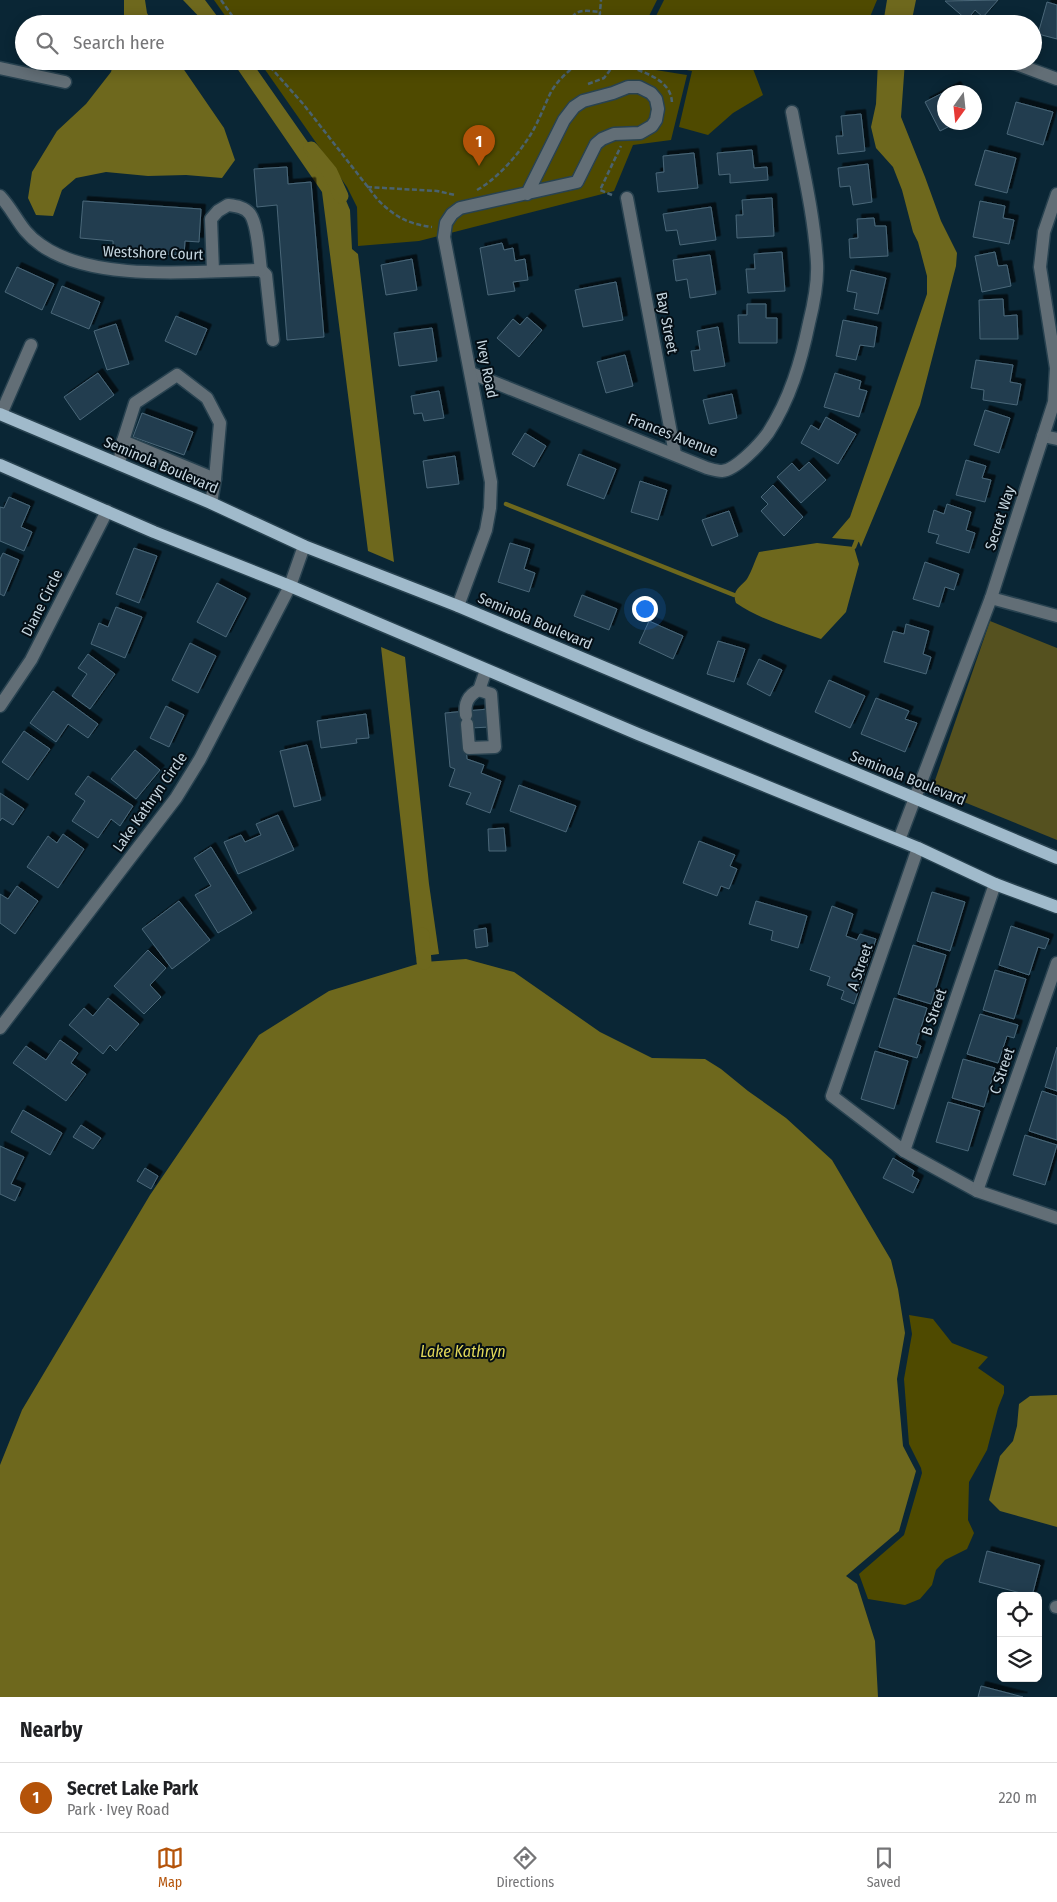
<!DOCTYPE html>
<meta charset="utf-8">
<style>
body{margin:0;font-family:"Fira Sans Condensed",sans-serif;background:#f2f2f2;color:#202124}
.controls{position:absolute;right:15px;bottom:15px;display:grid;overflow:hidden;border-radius:8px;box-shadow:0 2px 12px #0003}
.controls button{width:45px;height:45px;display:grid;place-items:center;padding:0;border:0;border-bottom:1px solid #e0e0e0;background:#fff;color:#202124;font:25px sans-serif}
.compass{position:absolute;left:937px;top:85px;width:45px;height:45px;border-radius:50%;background:#fff;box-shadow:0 2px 12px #0003;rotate:195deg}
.you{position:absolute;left:644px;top:608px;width:18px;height:18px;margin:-12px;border:4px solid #fff;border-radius:50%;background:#1a73e8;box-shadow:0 0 0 8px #1a73e833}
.badge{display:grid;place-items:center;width:32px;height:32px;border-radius:50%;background:#b45309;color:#fff;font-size:16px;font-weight:700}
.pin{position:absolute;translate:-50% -41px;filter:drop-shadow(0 1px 2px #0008)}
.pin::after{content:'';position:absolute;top:26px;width:18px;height:15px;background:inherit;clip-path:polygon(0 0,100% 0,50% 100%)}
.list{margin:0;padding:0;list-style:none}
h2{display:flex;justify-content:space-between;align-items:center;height:65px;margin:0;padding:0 20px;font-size:21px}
h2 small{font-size:16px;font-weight:400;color:#757577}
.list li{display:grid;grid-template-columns:32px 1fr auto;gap:15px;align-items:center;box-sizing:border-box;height:70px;padding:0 20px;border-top:1px solid #e0e0e0}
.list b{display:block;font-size:19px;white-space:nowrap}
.list p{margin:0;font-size:16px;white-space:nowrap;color:#757577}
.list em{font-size:16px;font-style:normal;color:#757577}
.icon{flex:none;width:28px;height:28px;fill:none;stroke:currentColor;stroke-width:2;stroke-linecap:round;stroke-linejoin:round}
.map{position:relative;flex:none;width:1057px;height:1697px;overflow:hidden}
.search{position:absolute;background:#fff;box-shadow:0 2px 12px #0003;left:15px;right:15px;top:15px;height:55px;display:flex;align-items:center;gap:12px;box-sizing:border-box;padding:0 18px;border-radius:28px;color:#757577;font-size:19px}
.sheet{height:135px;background:#fff}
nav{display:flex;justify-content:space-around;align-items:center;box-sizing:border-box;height:70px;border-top:1px solid #e0e0e0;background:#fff;font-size:14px;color:#757577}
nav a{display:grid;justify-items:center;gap:2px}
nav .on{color:#b45309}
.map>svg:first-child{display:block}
.green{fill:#4f4a00}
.forest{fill:#55511f}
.water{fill:#6e681d}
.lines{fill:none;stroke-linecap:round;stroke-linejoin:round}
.stream{stroke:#6e681d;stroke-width:4.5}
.canal{stroke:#6e681d;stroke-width:15}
.building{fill:#233e4f;stroke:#4a6779;filter:url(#shadow)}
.minor-casing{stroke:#284250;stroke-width:15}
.major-casing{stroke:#284250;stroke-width:15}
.path{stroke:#4a626f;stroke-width:2.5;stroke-dasharray:5 2.5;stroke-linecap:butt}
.minor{stroke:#626e76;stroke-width:12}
.major{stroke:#a0bacb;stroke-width:12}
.labels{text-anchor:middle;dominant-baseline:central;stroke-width:4;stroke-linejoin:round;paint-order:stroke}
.street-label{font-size:15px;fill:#c6d6e0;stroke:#040e15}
.water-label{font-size:16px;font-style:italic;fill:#e2d859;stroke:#040e15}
</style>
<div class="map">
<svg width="1057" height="1697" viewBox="0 0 1057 1697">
<defs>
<filter id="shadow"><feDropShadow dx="4.5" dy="-4.5" stdDeviation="0" flood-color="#0009"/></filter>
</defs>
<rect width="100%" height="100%" fill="#0a2635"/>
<g class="green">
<path d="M214 0H657L645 24H231Z"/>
<path d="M664 0H877L867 24H652Z"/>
<path d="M259 61H625L624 65 687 75 671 140 633 145 614 191 419 241 358 246 357 207 347 187Z"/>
<path d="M636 61H750L763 95 733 113 708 135 679 127 692 71Z"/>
<path d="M909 1315 933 1319 952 1343 988 1357 978 1368 1004 1386V1393L998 1408 987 1450 969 1482 968 1520 974 1533 967 1549 945 1560 936 1570 932 1585 920 1599 905 1605 868 1599 859 1574 904 1535 922 1473 921 1468 909 1444 904 1379 912 1334Z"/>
</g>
<path class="forest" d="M990 621 1057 648V840L932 789Z"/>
<g class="water">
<path d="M124 0H145L147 13 153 24H124Z"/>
<path d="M183 0H205L223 24H206Z"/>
<path d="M887 0H916L911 24H883Z"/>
<path d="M114 61H178L224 128 235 160 222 178 186 175 148 176 106 172 76 178 62 190 53 216 36 215 28 198 32 172 57 131 86 104 111 72Z"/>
<path d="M232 61H251L342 191 350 210 352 249 358 254 394 562 368 551 322 192Z"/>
<path d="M878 61H905L901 117 925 177 941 221 957 253 956 266 920 405 861 547 859 542 855 540 832 538 850 517 927 294V276L918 242 913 232 902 190 893 167 876 148 871 127 876 104Z"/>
<path d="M817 543 854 547 859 564 846 612 821 639C793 629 761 620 736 603 731 590 741 587 747 579 752 571 755 560 759 552Z"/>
<path d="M381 647 405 657 429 884 439 954 416 957Z"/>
<path d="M466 959 514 972 600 1032 652 1058 705 1059 721 1069 748 1091 786 1118 832 1160 891 1260 898 1289 905 1333 897 1379 903 1446 916 1471 899 1531 846 1576 857 1584 875 1641 878 1697H0V1465L22 1410 150 1195 259 1035 329 991 424 962Z"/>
<path d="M1057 1395V1527L1000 1511 989 1500 1000 1456 1013 1441 1017 1426 1019 1404 1030 1396Z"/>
</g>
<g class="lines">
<g class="stream">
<path d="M506 504 734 595"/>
<path d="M854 547 858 537"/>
</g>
<g class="canal">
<path d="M311 149 330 172 341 196"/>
<path d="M422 935 424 962"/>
</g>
</g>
<g class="building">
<path d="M998 0 983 17 975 10 967 20 945 1Z"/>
<path d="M1047 2 1057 5V39L1038 34Z"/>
<path d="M956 86 960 92H944V122H958L940 131 925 102Z"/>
<path d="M1016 102 1053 112 1043 145 1007 134Z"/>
<path d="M861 114 865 151 838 154 836 136H843L841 116Z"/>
<path d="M752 150 754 168 767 167 768 180 730 183V174L719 175 717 153Z"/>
<path d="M985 150 1016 158 1007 193 975 185Z"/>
<path d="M694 153 698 188 658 192 656 173 664 172 663 156Z"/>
<path d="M868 164 872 202 853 205 850 186 840 187 838 168Z"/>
<path d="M287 167 288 184 311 182 324 337 287 340 277 205 257 207 254 169Z"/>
<path d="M772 198 774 236 737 238 736 215H743L742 200Z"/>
<path d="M83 201 201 209 199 242 185 241 184 255 113 251V241L80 238Z"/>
<path d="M980 201 1005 206 1003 218 1014 220 1009 244 973 237Z"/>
<path d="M711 207 716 240 680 245 677 230 666 231 663 214Z"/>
<path d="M874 218 875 226H886L888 256 850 258 849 239 858 238 857 219Z"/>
<path d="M502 243 504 250 513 248 515 261 525 259 528 280 513 282 515 291 488 295 480 248Z"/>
<path d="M782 252 785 291 748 293 746 269H755L754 254Z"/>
<path d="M995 252 998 266 1007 265 1011 286 982 292 975 256Z"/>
<path d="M710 255 716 294 690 298 687 279 676 281 673 260Z"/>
<path d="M412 259 417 290 386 295 381 265Z"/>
<path d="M17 267 54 284 42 310 5 292Z"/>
<path d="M851 270 886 278 878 314 854 309 857 293 847 291Z"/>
<path d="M616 282 623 320 583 327 575 290Z"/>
<path d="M62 286 100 302 89 329 51 313Z"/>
<path d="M1003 299 1004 316 1017 315 1018 339H980L979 300Z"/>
<path d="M747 304H766V318H777V343H739L738 315H747Z"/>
<path d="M176 316 207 329 196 355 165 341Z"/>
<path d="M527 317 542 330 519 357 497 338 513 319 520 325Z"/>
<path d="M843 320 877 327 874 347 860 345 856 360 836 356Z"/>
<path d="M116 324 129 364 107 370 94 331Z"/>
<path d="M718 327 725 366 694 371 691 351 700 350 697 331Z"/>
<path d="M432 328 437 361 399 366 394 333Z"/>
<path d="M625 355 633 386 606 393 597 362Z"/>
<path d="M976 360 1013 365 1010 382 1021 384 1017 405 983 400 984 390 971 388Z"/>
<path d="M98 373 114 395 80 420 64 397Z"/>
<path d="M835 373 861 381 859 389 867 391 859 417 824 407Z"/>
<path d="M439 391 444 418 424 421 422 413 414 414 411 396Z"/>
<path d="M732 394 737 418 709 424 703 400Z"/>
<path d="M985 410 1010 418 999 453 974 445Z"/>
<path d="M142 413 193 432 184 455 133 437Z"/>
<path d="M826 417 856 434 838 464 801 443 811 425 819 430Z"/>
<path d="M525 433 546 446 534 467 512 454Z"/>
<path d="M579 454 616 469 604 499 567 485Z"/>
<path d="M455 456 459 484 427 488 423 461Z"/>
<path d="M966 460 986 466 982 478 991 480 985 502 956 495Z"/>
<path d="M809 462 826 480 801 503 777 477 792 463 799 471Z"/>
<path d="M640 481 667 490 658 520 631 512Z"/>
<path d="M773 485 803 517 784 536 761 511 768 504 761 497Z"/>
<path d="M9 497 30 506 21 527 32 532 24 551 0 541V507L4 508Z"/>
<path d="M947 504 971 512 966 530 975 533 969 553 936 543 939 535 928 532 934 510 944 514Z"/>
<path d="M729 511 738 536 712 546 702 520Z"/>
<path d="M510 543 530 549 524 569 535 573 529 592 498 582Z"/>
<path d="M134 548 157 556 139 603 116 594Z"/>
<path d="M3 553 19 560 4 596 0 594V559Z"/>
<path d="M925 562 959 574 954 590 945 587 939 607 913 599Z"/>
<path d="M217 583 246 598 226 637 197 622Z"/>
<path d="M582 595 617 609 609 630 574 616Z"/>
<path d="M116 607 142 617 125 658 91 644 99 623 108 627Z"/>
<path d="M649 621 683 636 673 659 639 643Z"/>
<path d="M906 624 929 631 923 654 931 657 926 674 884 662 893 631 904 634Z"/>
<path d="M718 641 745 649 734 682 707 674Z"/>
<path d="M190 643 216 656 198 693 172 680Z"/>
<path d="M88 654 115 674 90 709 72 696 87 674 78 668Z"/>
<path d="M759 659 782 670 770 696 747 684Z"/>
<path d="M829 680 865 696 850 728 815 712Z"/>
<path d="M53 691 98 724 88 738 68 724 56 742 30 723Z"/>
<path d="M876 698 909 711 905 719 917 723 905 752 861 734Z"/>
<path d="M166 706 184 715 169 747 150 738Z"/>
<path d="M488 709 490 727 471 728 464 724 467 759 484 765 481 773 501 781 490 813 466 804 471 793 449 786 455 769 450 767 445 713Z"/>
<path d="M366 714 369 738 356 739 357 743 321 748 317 721Z"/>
<path d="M24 731 50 749 28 780 2 762Z"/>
<path d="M307 745 321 800 294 807 280 751Z"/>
<path d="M135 750 160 770 136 799 111 779Z"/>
<path d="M88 776 133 806 120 826 111 819 98 838 72 821 85 801 75 794Z"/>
<path d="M519 785 576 806 566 832 510 811Z"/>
<path d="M0 793 24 809 13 825 2 818 0 821Z"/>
<path d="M278 815 294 850 238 874 224 842 241 835 245 842 261 835 256 824Z"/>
<path d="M504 828 506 851H489L488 829Z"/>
<path d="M63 834 84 849 58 888 27 867 48 836 57 843Z"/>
<path d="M699 841 735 855 730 866 737 869 729 889 721 886 717 896 683 883Z"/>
<path d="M211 847 252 913 218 933 195 895 211 886 194 858Z"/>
<path d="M17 886 38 901 15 934 0 923V894L8 899Z"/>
<path d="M932 892 965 902 950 951 917 941Z"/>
<path d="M179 901 210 940 172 969 142 929Z"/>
<path d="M756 901 807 916 798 948 771 940 773 931 749 924Z"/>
<path d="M832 906 853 914 846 936 857 940 860 934 876 939 854 1004 841 999 844 991 827 985 830 977 810 970Z"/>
<path d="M1011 926 1049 939 1045 949 1038 947 1029 975 999 965Z"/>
<path d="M486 928 488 946 476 948 474 930Z"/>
<path d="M913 945 946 955 931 1004 898 994Z"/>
<path d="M148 950 166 968 150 985 161 997 144 1014 114 986Z"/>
<path d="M995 970 1026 979 1014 1019 983 1010Z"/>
<path d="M108 998 139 1024 116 1051 110 1045 103 1054 69 1025 84 1008 93 1016Z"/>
<path d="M894 998 927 1008 916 1044 921 1046 917 1058 879 1047Z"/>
<path d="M980 1014 1018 1025 1014 1038 1007 1036 998 1063 967 1054Z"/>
<path d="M60 1040 78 1053 71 1063 86 1074 66 1101 13 1063 26 1046 46 1060Z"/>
<path d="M1057 1047V1091L1045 1087Z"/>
<path d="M875 1051 908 1061 894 1109 861 1099Z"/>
<path d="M963 1059 995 1068 984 1107 952 1098Z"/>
<path d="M1042 1091 1057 1096V1140L1029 1131Z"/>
<path d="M948 1102 980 1111 968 1151 936 1142Z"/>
<path d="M23 1110 62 1133 50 1155 11 1132Z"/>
<path d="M81 1125 101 1138 93 1149 73 1137Z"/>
<path d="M1025 1135 1057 1145 1045 1185 1013 1175Z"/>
<path d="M0 1146 24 1157 11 1184 21 1188 15 1201 0 1194Z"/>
<path d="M893 1158 914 1171 912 1176 919 1180 913 1193 883 1178Z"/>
<path d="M145 1168 158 1176 151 1189 137 1181Z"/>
<path d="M987 1551 1040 1565 1032 1596 979 1582Z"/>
<path d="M981 1686 1023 1697H978Z"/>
</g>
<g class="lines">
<g class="minor-casing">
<g id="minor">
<path d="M1008 61 1057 79"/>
<path d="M0 68 65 82"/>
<path d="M0 196C16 213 20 231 41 245 94 283 197 271 261 270L266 275 273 340"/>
<path d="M627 198 675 454"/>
<path d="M213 271 211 219 218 211 228 205C236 206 245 207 250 214 258 225 259 256 261 270"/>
<path d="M471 373 707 468C711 469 717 471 722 471 736 470 760 444 768 433 790 399 801 362 809 323 814 303 818 283 817 263 814 212 801 161 792 112"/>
<path d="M1 414 31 345"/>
<path d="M1043 436 1057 439"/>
<path d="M123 441 215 479"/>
<path d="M119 464 123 441 135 403 177 375 207 398 220 423 215 479 211 503"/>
<path d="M991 598 1057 616"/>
<path d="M458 606 486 530 490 508 491 482 444 237 446 223 452 214 460 208 577 182 596 144 602 139 614 134 640 133 652 126 656 120 658 109 656 99 651 93 639 87H628L613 93 583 101 574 107 564 120 527 194"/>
<path d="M0 706 31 660 107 511"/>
<path d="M466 715C464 704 468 695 479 690"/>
<path d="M467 724 469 748 495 747 491 694 479 690 486 670"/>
<path d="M899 840 991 598 1054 402 1056 368 1040 267 1044 232 1057 194"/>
<path d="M918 848 832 1096 904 1151 977 1191 1057 1218"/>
<path d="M0 1028 176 798 200 759 290 586 304 546"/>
<path d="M904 1151 995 884"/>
<path d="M977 1191 1057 963"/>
<path d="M1056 1607H1057"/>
</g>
</g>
<g class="major-casing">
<g id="major">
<path d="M0 414 211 503 304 546 458 606 1057 858"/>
<path d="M0 465 154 532 290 586 638 734 918 848 995 884 1057 907"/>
</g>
</g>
<g class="path">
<path d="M221 0 238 24"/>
<path d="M569 24C574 7 587 11 601 12"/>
<path d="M599 24 601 0"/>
<path d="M265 61 304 105 378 200C395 217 408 224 432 227"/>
<path d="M617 61C637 72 672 76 672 104"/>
<path d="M588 84 604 78 617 61"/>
<path d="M367 187 437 191 455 195"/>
<path d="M477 190C498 178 518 155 531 134 539 121 544 106 551 92 558 79 570 70 581 61"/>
<path d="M612 195 600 190 621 146"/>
</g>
<use href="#minor" class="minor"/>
<use href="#major" class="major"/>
</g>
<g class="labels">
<g class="street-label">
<text transform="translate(153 253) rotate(2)">Westshore Court</text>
<text transform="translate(667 323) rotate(79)">Bay Street</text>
<text transform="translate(487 369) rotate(79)">Ivey Road</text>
<text transform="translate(673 435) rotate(21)">Frances Avenue</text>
<text transform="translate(161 465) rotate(23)">Seminola Boulevard</text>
<text transform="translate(1000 518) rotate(-72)">Secret Way</text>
<text transform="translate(42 603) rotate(-63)">Diane Circle</text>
<text transform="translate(535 621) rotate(23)">Seminola Boulevard</text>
<text transform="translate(908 778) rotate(22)">Seminola Boulevard</text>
<text transform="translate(150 802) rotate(-55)">Lake Kathryn Circle</text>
<text transform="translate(860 967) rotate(-71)">A Street</text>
<text transform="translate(934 1012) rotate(-71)">B Street</text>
<text transform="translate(1002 1071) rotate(-71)">C Street</text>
</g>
<g class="water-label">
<text x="463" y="1351">Lake Kathryn</text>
</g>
</g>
</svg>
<div class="controls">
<button><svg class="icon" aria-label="locate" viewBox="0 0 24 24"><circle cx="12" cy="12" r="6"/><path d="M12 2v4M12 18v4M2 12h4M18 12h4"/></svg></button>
<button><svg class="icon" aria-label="layers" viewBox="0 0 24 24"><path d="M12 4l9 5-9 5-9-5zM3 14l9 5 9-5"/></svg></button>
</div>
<svg class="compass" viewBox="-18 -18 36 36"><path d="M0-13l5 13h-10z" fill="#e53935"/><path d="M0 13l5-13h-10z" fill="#757577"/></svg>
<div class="you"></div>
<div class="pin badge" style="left:479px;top:166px">1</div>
<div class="search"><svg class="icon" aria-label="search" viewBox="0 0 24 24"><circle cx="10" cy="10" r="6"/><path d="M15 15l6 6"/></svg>Search here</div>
</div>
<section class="sheet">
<h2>Nearby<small></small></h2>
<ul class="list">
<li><span class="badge">1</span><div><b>Secret Lake Park</b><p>Park · Ivey Road</p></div><em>220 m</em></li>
</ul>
</section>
<nav>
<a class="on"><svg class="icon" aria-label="map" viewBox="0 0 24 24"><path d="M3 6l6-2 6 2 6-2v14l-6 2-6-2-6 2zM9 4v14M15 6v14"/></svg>Map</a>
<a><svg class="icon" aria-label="directions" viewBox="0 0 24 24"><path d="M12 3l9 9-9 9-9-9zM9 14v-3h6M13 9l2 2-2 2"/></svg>Directions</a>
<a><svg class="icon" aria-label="saved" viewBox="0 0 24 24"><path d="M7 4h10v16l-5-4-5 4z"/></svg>Saved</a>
</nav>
